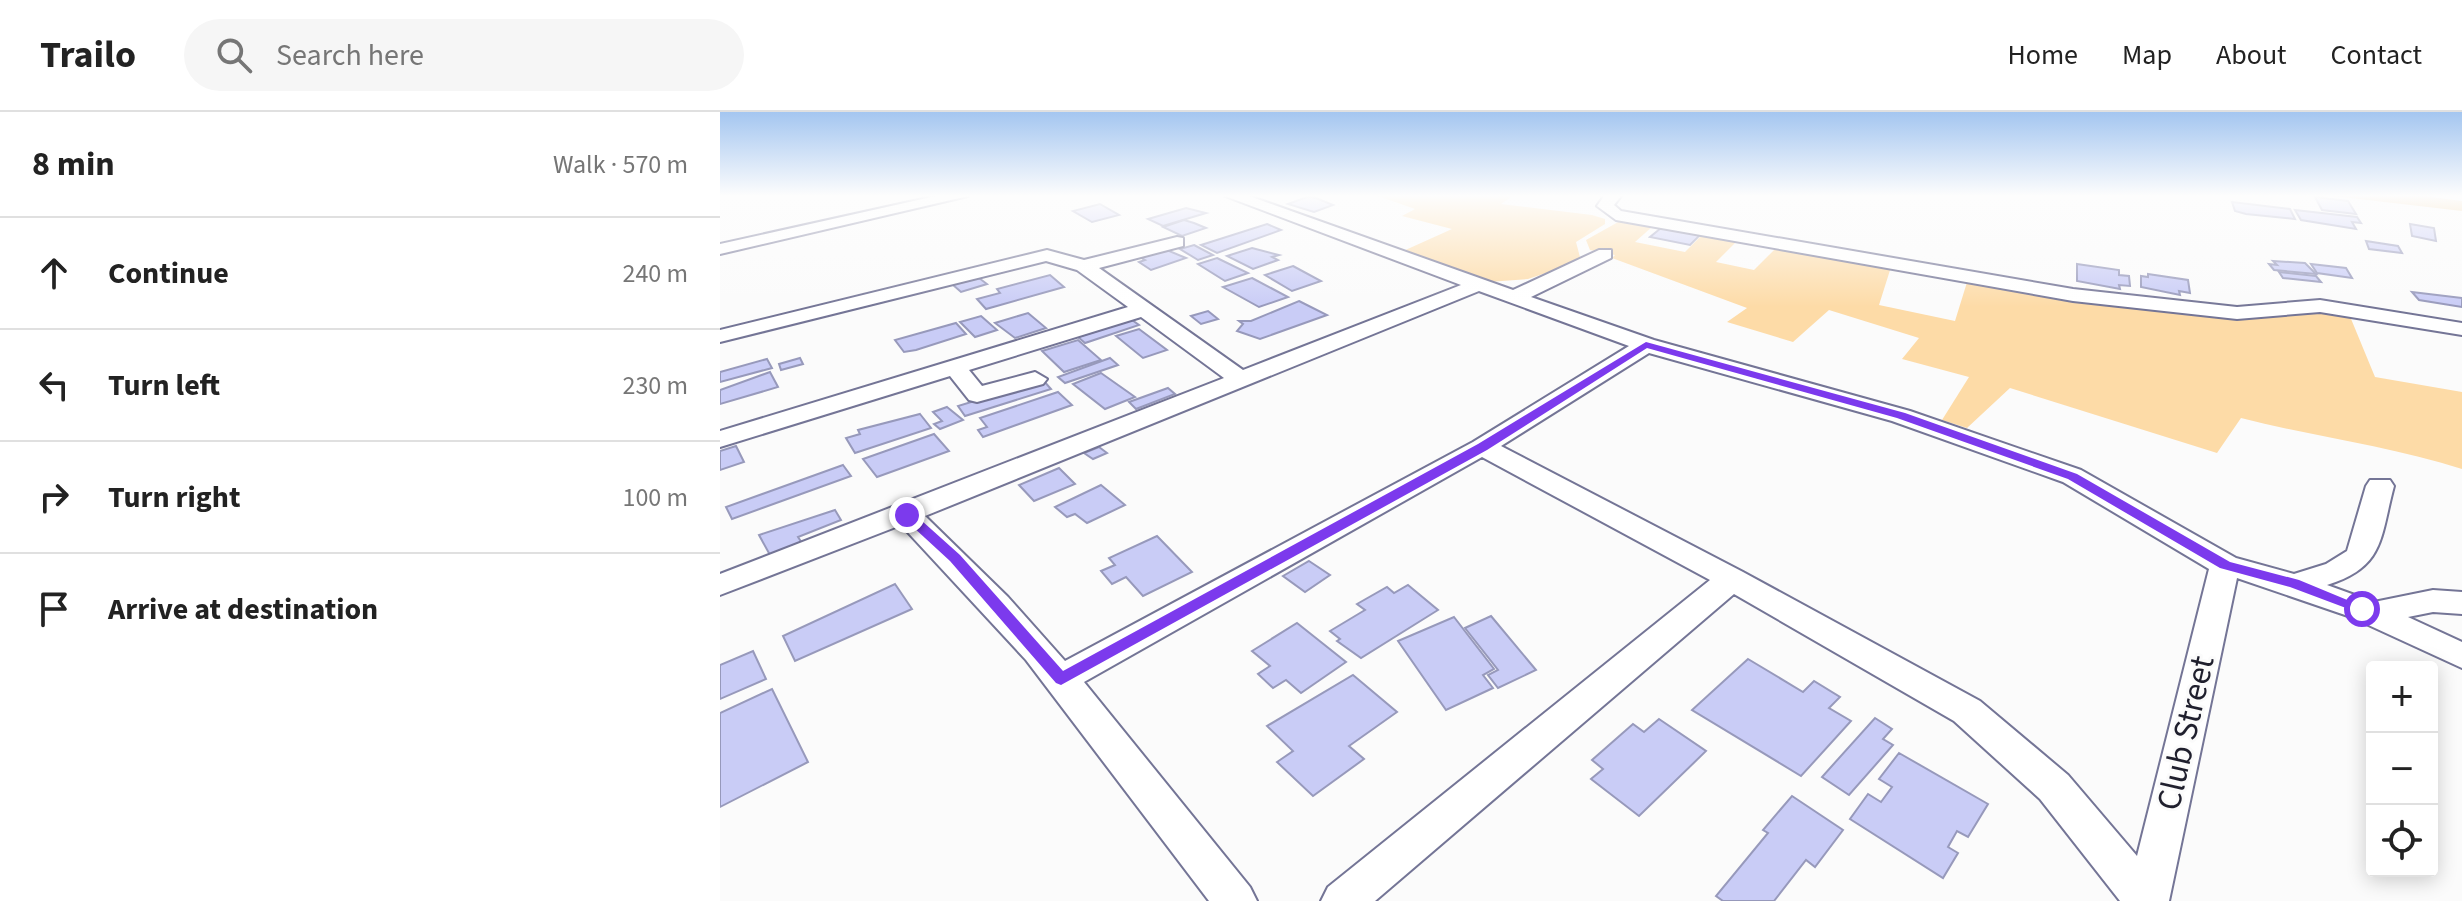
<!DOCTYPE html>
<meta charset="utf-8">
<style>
body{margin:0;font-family:"Source Sans 3",sans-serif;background:#f6f6f6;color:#222}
.controls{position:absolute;right:24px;bottom:24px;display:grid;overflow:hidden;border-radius:8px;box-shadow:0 4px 20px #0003}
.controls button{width:72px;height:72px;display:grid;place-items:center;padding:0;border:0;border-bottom:2px solid #e0e0e0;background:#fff;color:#222;font:40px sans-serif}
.stop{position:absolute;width:24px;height:24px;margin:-18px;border:6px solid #7c3aed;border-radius:50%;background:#fff}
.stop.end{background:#7c3aed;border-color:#fff;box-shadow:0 2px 8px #0008}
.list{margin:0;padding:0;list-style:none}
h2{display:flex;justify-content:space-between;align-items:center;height:104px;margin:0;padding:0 32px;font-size:34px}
h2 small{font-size:26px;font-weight:400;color:#767676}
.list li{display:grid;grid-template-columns:52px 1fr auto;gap:24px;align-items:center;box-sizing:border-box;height:112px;padding:0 32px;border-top:2px solid #e0e0e0}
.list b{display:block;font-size:30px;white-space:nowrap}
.list em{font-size:26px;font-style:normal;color:#767676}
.icon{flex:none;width:44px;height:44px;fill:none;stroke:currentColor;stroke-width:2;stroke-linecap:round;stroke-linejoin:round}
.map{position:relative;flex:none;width:1742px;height:789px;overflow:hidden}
header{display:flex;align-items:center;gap:48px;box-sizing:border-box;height:112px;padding:0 40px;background:#fff;border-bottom:2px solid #e0e0e0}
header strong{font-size:38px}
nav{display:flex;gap:44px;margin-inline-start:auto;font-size:28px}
.search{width:560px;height:72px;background:#f6f6f6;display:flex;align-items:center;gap:20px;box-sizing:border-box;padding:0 28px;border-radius:44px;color:#767676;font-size:30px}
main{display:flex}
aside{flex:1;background:#fff}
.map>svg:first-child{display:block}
.green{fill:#fddba7}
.forest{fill:#efc480}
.building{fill:#c9ccf6;stroke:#9799bb;stroke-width:2}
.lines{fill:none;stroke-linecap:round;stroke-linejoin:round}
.minor-casing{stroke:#747596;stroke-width:4}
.minor{fill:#fff;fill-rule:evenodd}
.route{fill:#7c3aed}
.labels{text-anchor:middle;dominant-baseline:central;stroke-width:6;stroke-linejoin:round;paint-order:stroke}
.near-street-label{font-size:34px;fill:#1f1f2d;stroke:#fbfbfb}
</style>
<header>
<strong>Trailo</strong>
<div class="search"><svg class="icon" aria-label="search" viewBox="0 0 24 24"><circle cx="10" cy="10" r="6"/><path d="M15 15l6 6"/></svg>Search here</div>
<nav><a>Home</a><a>Map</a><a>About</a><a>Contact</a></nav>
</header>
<main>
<aside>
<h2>8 min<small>Walk · 570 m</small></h2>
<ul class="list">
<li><svg class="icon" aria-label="ahead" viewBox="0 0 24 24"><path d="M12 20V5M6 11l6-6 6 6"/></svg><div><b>Continue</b></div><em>240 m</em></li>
<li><svg class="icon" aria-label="left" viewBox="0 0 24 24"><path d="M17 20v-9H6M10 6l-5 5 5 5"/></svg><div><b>Turn left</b></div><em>230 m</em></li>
<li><svg class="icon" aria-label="right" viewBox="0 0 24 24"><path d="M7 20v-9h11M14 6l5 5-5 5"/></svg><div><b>Turn right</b></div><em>100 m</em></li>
<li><svg class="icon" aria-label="arrive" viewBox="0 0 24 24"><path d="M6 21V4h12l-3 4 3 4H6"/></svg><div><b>Arrive at destination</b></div></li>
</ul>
</aside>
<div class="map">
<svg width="1742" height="789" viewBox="0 0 1742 789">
<rect width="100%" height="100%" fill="#fbfbfb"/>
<g class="green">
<path d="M658 84H787L791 85 781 92 872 103 885 107V112L856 130 861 149 808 167 768 170 681 140 732 117 682 104 695 97Z"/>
<path d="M900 109 933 114 915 130 965 140 984 121 1019 127 996 150 1034 158 1057 135 1171 155 1159 193 1235 209 1248 167 1526 206 1592 197 1629 202 1655 265 1742 280V357C1670 334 1594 325 1521 306L1497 341 1290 276 1247 316 1222 308 1249 265 1182 247 1199 226 1109 198 1073 230 1007 210 1027 196 892 146 895 143 870 138 866 128Z"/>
</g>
<path class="forest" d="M1613 84H1704L1742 89V99Z"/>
<g class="building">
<path d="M587 85 596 86 613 93 594 100 568 92Z"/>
<path d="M1595 85 1628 89 1636 102 1602 98Z"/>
<path d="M1512 90 1570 97 1575 107 1526 102 1515 99Z"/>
<path d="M380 92 399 103 372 110 353 99Z"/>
<path d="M466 96 486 101 443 114 428 107Z"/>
<path d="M1575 98 1637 105 1641 111 1632 110 1636 117 1581 108Z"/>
<path d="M464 108 474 111 486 116 462 124 443 115Z"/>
<path d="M547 112 561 118 497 141 481 133Z"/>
<path d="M1690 112 1714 116 1716 129 1692 124Z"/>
<path d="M941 116 980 123 970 133 930 125Z"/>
<path d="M1646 129 1678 134 1682 141 1649 137Z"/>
<path d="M474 133 493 143 478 148 460 137Z"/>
<path d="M442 136 466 146 431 158 419 150 425 148 418 144Z"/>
<path d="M532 136 559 143 552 145 558 148 533 157 507 144Z"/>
<path d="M497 146 528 161 505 169 478 152Z"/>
<path d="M1553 149 1585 151 1596 162 1554 158 1549 152 1557 153Z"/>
<path d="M1357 152 1399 158V163L1409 164 1410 174 1399 173 1400 177 1357 169Z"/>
<path d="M1591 152 1626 156 1632 166 1597 161Z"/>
<path d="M573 154 601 169 572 179 545 163Z"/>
<path d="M1559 160 1596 164 1601 170 1563 166Z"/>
<path d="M1428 162 1468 168 1470 181 1459 179 1460 183 1421 175V164L1428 165Z"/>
<path d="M255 163 267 172 241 180 232 172Z"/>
<path d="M330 163 344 175 266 197 257 187 280 181 277 177Z"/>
<path d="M532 166 568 185 539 195 503 175Z"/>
<path d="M1692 180 1742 186V195L1699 188Z"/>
<path d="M579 189 607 203 540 227 517 219 523 212 519 209H531Z"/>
<path d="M488 199 498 207 481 212 471 204Z"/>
<path d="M308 201 326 216 295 226 275 211Z"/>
<path d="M261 204 277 218 255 225 240 210Z"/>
<path d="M412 208 419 213 365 231 358 225Z"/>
<path d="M236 211 246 222 196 238 184 240 175 228Z"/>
<path d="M419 217 447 238 423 246 396 224Z"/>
<path d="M358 228 381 248 344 260 322 239Z"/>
<path d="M80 246 83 252 61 258 59 252Z"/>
<path d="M390 246 398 253 345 271 338 265Z"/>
<path d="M47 247 52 256 0 270V260Z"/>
<path d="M50 260 58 275 0 292V278Z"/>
<path d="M381 261 415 285 385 297 353 272Z"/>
<path d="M323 268 331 277 245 304 238 294Z"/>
<path d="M448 276 455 282 416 297 409 290Z"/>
<path d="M338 280 352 293 263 325 258 318 267 315 260 306Z"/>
<path d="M227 295 243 308 220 317 214 312 222 309 213 300Z"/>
<path d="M200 302 211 316 135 341 126 326 140 322 138 318Z"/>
<path d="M214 322 229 339 157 365 143 347Z"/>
<path d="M16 334 24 350 0 358V339Z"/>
<path d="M379 335 387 341 373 347 364 341Z"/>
<path d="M123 353 131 364 12 407 6 395Z"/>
<path d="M339 356 355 372 314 389 299 373Z"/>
<path d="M381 373 405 393 367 411 355 402 347 405 335 395Z"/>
<path d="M115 398 121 408 78 425 82 431 50 443 39 423Z"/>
<path d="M437 424 472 460 423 484 406 465 392 472 381 459 395 453 389 446Z"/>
<path d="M589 449 610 463 585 480 563 464Z"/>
<path d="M175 472 192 497 75 549 63 524Z"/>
<path d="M688 473 718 498 641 546 617 529 620 527 610 519 645 498 637 492 667 475 674 481Z"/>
<path d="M771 504 816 558 778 576 768 563 778 558 745 516Z"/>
<path d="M734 505 774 557 763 563 773 576 726 598 678 529Z"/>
<path d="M577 511 626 550 581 581 566 568 553 576 538 562 550 554 532 539Z"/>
<path d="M33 539 46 567 0 587V553Z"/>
<path d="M1028 547 1083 580 1094 569 1120 585 1109 596 1131 609 1081 664 972 598Z"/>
<path d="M633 563 677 600 629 634 644 647 593 684 557 650 573 639 547 614Z"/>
<path d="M52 577 88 650 0 695V601Z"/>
<path d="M1155 606 1172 617 1163 627 1173 633 1129 683 1102 665Z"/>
<path d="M939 607 986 639 919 704 871 667 883 657 872 648 913 612 924 620Z"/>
<path d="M1179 641 1268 692 1248 725 1237 719 1228 735 1238 741 1223 766 1130 707 1148 682 1161 690 1172 675 1159 667Z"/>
<path d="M1072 684 1123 718 1095 755 1086 748 1054 789H1003L996 784 1048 721 1043 718Z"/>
</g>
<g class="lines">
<g class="minor-casing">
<g id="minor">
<path d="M216 84H248L0 142V132Z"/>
<path d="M505 84H529L793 178 879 138H891V146L811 185 934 228 1190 299 1361 358 1516 446 1574 462 1606 452 1627 439 1646 374 1650 368H1670L1674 374C1660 426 1665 455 1607 473L1654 490 1713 478 1742 480V502L1713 500 1688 505 1742 530V556L1631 505 1517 466 1449 789H1400L1320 687 1234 609 1014 482 655 789H601L608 775 990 468 762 345 364 570 530 775 537 789H489L306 548 181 413 0 483V462L504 266 421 205 249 258 262 274 315 260 327 267 323 272 257 290 249 288 230 264 0 335V319L408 195 357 158 326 149 0 230V218L327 138 364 148 457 125 463 126V134L379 156 523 258 741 173ZM759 179 909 234 753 330 345 549 288 485 205 404ZM929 241 1172 309 1343 370 1489 457 1417 744 1348 663 1260 589 1023 460 781 334Z"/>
<path d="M884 84H901L894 93 901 99 1353 177 1517 195 1600 188 1742 211V223L1600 200 1517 207 1353 189 896 108 877 94Z"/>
</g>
</g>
<use href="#minor" class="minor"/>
</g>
<linearGradient id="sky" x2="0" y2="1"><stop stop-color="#a4c6f0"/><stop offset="0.43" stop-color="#fdfdfd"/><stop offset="1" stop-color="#fdfdfd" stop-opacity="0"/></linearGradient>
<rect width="1742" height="195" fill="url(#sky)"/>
<path class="route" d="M926 230 1185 301 1357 362 1510 450 1579 468 1649 497 1642 502 1570 475 1500 456 1348 367 1177 306 927 236 767 338 341 573 336 571 230 449 180 403 192 400 240 443 343 559 758 332Z"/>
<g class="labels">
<g class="near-street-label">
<text transform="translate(1466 621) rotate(-77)">Club Street</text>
</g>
</g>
</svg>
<div class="controls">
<button>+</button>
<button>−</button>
<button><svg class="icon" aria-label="locate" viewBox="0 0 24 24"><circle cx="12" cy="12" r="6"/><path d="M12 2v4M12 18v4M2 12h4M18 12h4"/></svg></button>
</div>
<div class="stop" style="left:1642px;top:497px"></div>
<div class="stop end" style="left:187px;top:403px"></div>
</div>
</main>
